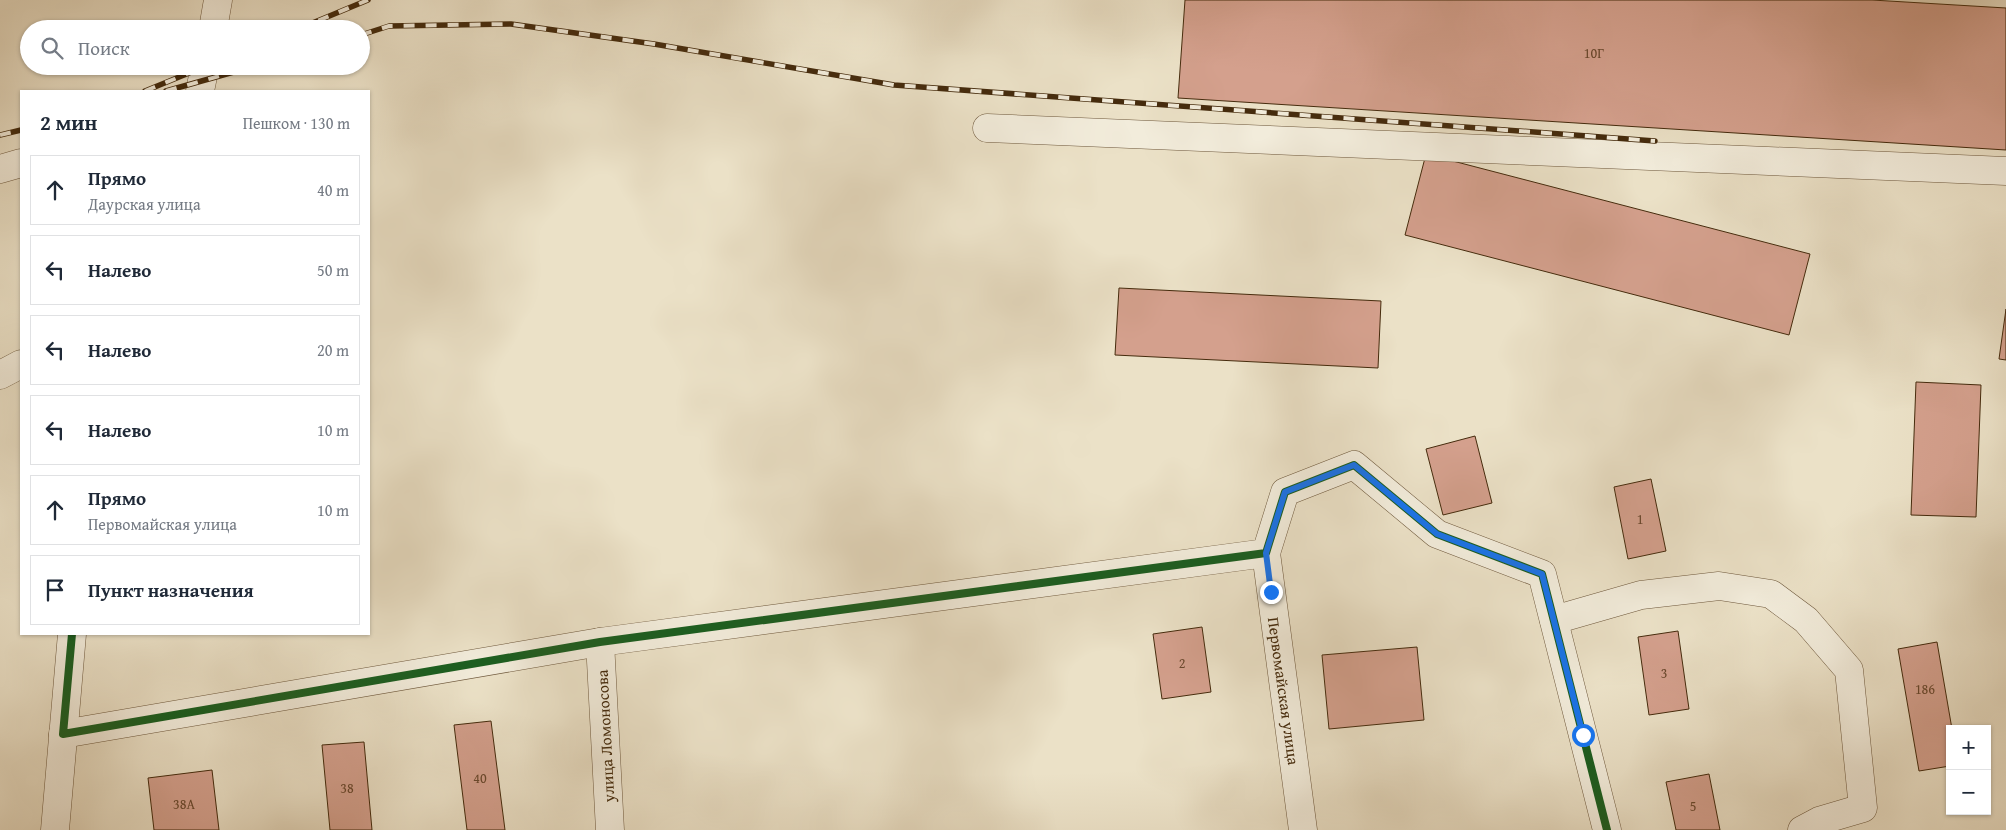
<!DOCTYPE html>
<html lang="ru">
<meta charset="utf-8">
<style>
body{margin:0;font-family:"Gentium Book Plus",serif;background:#f2f2f3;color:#1f2937}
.controls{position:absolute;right:15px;bottom:15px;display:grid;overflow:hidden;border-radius:0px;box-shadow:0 1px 4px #0004}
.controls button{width:45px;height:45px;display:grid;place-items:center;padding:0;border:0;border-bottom:1px solid #e0e1e3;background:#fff;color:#1f2937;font:25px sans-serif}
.stop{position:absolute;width:15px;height:15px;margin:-11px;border:4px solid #1a73e8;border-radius:50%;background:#fff}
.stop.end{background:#1a73e8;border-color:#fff;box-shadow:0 1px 5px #0008}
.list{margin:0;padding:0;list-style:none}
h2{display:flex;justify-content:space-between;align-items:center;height:65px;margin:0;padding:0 20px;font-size:21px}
h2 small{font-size:16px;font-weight:400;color:#747a83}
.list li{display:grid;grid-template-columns:32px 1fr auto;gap:15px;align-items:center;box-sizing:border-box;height:70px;margin:0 10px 10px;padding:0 10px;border:1px solid #e0e1e3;border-radius:0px}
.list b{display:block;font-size:19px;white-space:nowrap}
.list p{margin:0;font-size:16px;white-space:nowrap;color:#747a83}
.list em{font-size:16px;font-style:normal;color:#747a83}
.icon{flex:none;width:28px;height:28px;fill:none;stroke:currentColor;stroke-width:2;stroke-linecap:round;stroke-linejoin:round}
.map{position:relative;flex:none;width:2006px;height:830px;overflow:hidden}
.search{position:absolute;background:#fff;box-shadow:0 1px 4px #0004;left:20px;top:20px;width:350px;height:55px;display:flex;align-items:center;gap:12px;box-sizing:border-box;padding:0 18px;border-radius:28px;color:#747a83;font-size:19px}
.panel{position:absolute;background:#fff;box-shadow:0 1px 4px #0004;left:20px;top:90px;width:350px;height:545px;border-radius:0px}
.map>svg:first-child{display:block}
.building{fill:#d4a08d;stroke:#452b0d}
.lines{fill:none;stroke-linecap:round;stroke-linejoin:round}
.minor-casing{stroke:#6e583c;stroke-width:29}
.minor{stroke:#f2ecdb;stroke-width:28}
.rail-casing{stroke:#452b0d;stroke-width:5.5}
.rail{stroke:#f2ecdb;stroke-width:4;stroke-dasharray:11;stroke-linecap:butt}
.cycleway-casing{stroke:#f2ecdb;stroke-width:11}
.cycleway{stroke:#1b5e20;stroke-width:8}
.route{stroke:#1a73e8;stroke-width:6}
.labels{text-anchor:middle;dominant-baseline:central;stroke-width:4.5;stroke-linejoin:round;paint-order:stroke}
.number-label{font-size:14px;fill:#69482d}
.street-label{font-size:16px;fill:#452b0d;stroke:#f2ecdb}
</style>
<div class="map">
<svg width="2006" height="830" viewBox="0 0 2006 830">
<rect width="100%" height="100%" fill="#ebe1c7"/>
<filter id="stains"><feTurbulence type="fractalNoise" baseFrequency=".004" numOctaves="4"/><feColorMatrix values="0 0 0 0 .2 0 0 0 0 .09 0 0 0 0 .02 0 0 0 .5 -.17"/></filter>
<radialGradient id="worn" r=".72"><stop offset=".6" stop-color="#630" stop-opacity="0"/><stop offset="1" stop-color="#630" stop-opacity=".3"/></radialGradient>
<g class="building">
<path d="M1185 0H1872L2006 8V150L1178 98Z"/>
<path d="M1426 154 1810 254 1789 335 1405 235Z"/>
<path d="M1119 288 1381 301 1378 368 1115 355Z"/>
<path d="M2006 309V360L1999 359Z"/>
<path d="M1916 382 1981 385 1976 517 1911 515Z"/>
<path d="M1475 436 1492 503 1443 515 1426 449Z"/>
<path d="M1651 479 1666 551 1628 559 1614 487Z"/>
<path d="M1202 627 1211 692 1162 699 1153 634Z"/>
<path d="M1678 631 1689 709 1649 715 1638 637Z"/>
<path d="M1937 642 1952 729H1950V766L1919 771 1898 649Z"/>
<path d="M1417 647 1424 720 1329 729 1322 655Z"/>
<path d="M491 721 505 830H467L454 725Z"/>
<path d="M364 742 372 830H330L322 745Z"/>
<path d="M212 770 219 830H154L148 778Z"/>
<path d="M1709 774 1720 830H1676L1666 782Z"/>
</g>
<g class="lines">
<g class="minor-casing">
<g id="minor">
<path d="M213 29 218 0"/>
<path d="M200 91 205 66"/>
<path d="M987 128 2006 171"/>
<path d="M0 169 21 163"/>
<path d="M0 375 21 364"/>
<path d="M1266 553 1303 830"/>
<path d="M1554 620 1641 595 1719 586 1771 594 1806 620 1849 670 1863 808 1819 821 1802 830"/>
<path d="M600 642 610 830"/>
<path d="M63 734 600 642 1266 553 1285 492 1354 465 1437 534 1542 574 1607 830"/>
<path d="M55 830 72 634"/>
</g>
</g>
<use href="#minor" class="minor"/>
<g class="rail-casing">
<g id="rail">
<path d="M298 29 368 0"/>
<path d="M361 35 389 26 511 24 654 44 894 85 1655 141"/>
<path d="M145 91 206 66"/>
<path d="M166 91 255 66"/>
<path d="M0 135 21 130"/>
</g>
</g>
<use href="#rail" class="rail"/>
<g class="cycleway-casing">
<path id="cycleway" d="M72 634 63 734 600 642 1266 553 1285 492 1354 465 1437 534 1542 574 1607 830"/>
</g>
<use href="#cycleway" class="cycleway"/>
</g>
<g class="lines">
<path class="route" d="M1271 592 1266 553 1285 492 1354 465 1437 534 1542 574 1583 735"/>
</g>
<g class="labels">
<g class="number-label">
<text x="1594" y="53">10Г</text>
<text x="1640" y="519">1</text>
<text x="1182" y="663">2</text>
<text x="1664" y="673">3</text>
<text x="1925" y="689">186</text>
<text x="480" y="778">40</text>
<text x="347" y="788">38</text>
<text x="184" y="804">38А</text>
<text x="1693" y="806">5</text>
</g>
<g class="street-label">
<text transform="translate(1284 691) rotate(82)">Первомайская улица</text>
<text transform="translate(605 736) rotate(-93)">улица Ломоносова</text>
</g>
</g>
<rect width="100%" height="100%" filter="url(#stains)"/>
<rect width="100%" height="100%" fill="url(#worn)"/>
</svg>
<div class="controls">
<button>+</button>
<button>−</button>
</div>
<div class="stop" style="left:1583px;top:735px"></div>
<div class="stop end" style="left:1271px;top:592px"></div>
<div class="search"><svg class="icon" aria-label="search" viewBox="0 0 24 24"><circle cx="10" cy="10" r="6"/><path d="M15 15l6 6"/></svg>Поиск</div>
<section class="panel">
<h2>2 мин<small>Пешком · 130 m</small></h2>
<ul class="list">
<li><svg class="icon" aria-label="ahead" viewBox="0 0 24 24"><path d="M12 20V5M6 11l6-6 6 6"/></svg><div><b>Прямо</b><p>Даурская улица</p></div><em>40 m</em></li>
<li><svg class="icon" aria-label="left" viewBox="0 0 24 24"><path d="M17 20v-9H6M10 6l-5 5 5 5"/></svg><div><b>Налево</b></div><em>50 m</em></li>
<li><svg class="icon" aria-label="left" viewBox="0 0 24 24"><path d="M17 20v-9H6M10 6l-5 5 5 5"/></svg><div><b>Налево</b></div><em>20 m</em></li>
<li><svg class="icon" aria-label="left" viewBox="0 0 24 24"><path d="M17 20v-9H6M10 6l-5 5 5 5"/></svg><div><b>Налево</b></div><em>10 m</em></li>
<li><svg class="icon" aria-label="ahead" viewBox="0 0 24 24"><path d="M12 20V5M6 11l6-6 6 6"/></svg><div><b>Прямо</b><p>Первомайская улица</p></div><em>10 m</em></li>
<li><svg class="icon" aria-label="arrive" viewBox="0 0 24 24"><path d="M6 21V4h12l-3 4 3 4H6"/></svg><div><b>Пункт назначения</b></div></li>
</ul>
</section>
</div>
